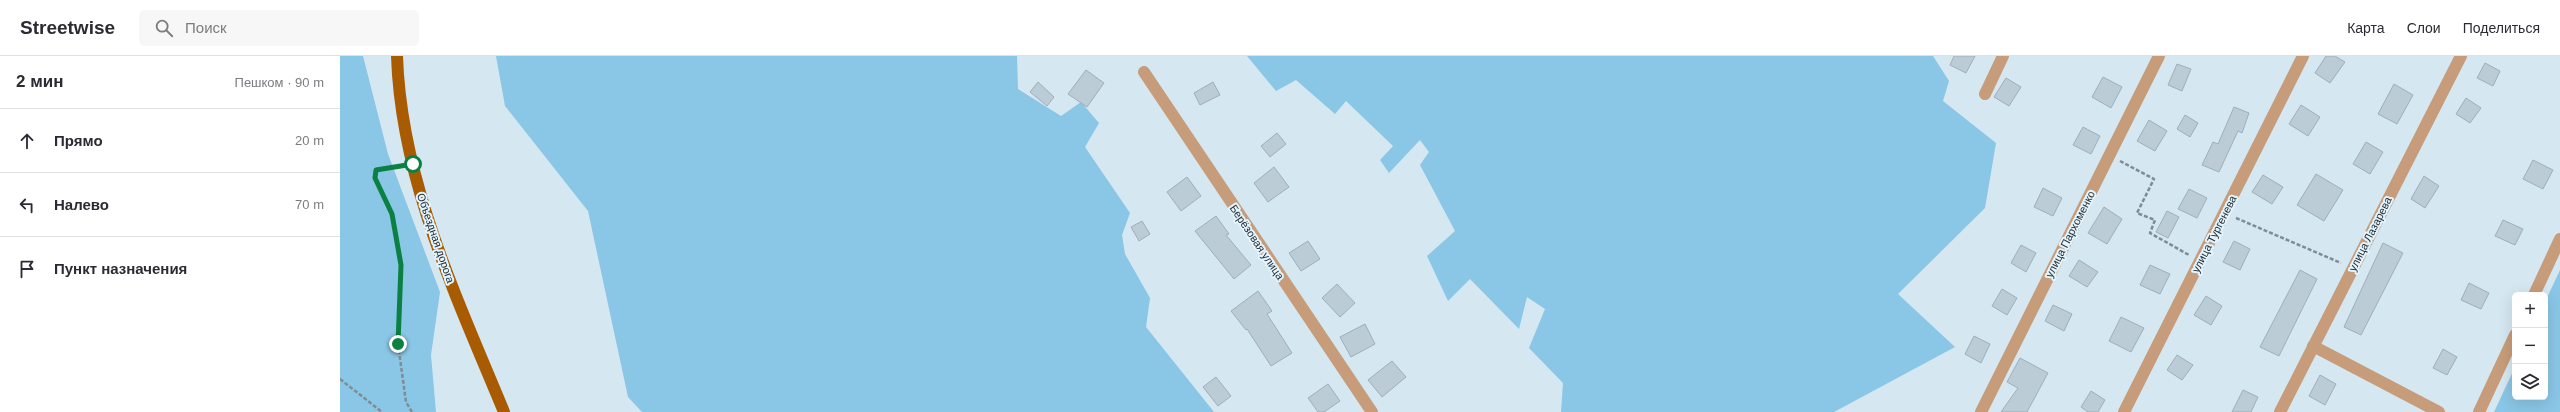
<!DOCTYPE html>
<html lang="ru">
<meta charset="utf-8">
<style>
body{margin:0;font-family:Helvetica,sans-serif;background:#f7f7f7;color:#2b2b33}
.controls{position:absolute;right:12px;bottom:12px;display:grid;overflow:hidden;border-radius:6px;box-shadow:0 4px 16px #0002}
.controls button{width:36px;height:36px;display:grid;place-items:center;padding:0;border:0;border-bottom:1px solid #e1e1e2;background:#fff;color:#2b2b33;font:20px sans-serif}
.stop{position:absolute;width:12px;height:12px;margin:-9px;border:3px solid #0b8043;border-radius:50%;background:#fff}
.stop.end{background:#0b8043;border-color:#fff;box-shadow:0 1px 4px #0008}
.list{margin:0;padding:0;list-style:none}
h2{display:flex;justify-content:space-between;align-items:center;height:52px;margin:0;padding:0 16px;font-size:17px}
h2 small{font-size:13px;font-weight:400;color:#7c7c81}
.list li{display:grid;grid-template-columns:26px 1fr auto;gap:12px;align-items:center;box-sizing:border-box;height:64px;padding:0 16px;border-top:1px solid #e1e1e2}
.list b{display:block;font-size:15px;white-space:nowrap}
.list em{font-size:13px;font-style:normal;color:#7c7c81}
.icon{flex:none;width:22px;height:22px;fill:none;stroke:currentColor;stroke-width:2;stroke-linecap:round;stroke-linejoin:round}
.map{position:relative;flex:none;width:2220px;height:356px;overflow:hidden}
header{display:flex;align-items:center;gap:24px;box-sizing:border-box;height:56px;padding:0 20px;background:#fff;border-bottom:1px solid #e1e1e2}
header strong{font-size:19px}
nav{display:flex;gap:22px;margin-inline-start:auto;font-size:14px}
.search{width:280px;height:36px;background:#f7f7f7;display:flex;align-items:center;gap:10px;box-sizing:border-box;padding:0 14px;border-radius:6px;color:#7c7c81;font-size:15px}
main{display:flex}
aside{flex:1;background:#fff}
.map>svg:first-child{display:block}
.green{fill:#8ac6e6}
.building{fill:#bbccd6;stroke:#9fafb9}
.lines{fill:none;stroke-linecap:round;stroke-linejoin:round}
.path{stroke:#808c93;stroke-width:2.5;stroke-dasharray:4 2;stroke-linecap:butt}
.street{stroke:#c79c7a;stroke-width:12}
.primary{stroke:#a85b00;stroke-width:12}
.route{stroke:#0b8043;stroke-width:5}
.labels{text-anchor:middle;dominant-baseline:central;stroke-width:4;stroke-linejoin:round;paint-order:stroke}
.street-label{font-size:11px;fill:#262c30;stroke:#e2f4fe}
</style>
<header>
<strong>Streetwise</strong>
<div class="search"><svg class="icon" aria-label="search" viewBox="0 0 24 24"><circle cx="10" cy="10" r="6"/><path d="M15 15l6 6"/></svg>Поиск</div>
<nav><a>Карта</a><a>Слои</a><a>Поделиться</a></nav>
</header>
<main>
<aside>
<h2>2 мин<small>Пешком · 90 m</small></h2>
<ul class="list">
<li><svg class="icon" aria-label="ahead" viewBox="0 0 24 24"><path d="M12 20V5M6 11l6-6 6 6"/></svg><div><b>Прямо</b></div><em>20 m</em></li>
<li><svg class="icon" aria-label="left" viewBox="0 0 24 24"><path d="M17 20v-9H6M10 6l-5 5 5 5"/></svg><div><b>Налево</b></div><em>70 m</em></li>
<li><svg class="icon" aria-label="arrive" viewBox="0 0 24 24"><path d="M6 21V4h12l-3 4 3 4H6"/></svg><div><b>Пункт назначения</b></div></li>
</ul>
</aside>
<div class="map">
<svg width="2220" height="356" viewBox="0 0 2220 356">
<rect width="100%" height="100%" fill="#d5e7f1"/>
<g class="green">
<path d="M0 0H23L48 98 100 236 91 299 96 356H0Z"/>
<path d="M156 0H677L678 33 721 60 741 46 759 67 745 91 790 157 782 179 785 198 810 242 806 271 874 356H302L288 341 248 155 165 50Z"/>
<path d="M907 0H1593L1609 25 1603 45 1656 87 1645 152 1558 238 1615 291 1494 356H1221L1223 327 1189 292 1205 253 1187 241 1179 273 1130 223 1108 245 1087 200 1115 175 1080 109 1089 96 1080 84 1049 117 1040 104 1053 90 1006 45 995 58 956 24 936 35Z"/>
<path d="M2220 214V356H2154L2175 311V341H2205V246Z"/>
</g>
<g class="building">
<path d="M1614 0H1635L1626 17 1610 9Z"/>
<path d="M1986 0H1995L2005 6 1990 27 1975 17Z"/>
<path d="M2145 7 2160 15 2153 30 2137 22Z"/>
<path d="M1837 8 1851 13 1842 35 1828 29Z"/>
<path d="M746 14 764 27 747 51 728 38Z"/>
<path d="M1763 21 1782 31 1771 52 1752 41Z"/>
<path d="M1666 22 1681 31 1669 50 1654 41Z"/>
<path d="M698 26 714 41 707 50 690 36Z"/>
<path d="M873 26 880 39 860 49 854 37Z"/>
<path d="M2054 28 2073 39 2057 68 2038 58Z"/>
<path d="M2126 42 2141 52 2130 67 2116 58Z"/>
<path d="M1961 49 1980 61 1968 80 1949 68Z"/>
<path d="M1894 51 1909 57 1902 77 1898 75 1879 116 1862 109 1873 86 1878 88Z"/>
<path d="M1845 59 1858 67 1850 81 1837 73Z"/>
<path d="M1809 64 1827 75 1815 95 1797 85Z"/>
<path d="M1743 71 1760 80 1751 98 1733 89Z"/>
<path d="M937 77 946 88 930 101 921 90Z"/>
<path d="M2026 86 2043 96 2030 118 2013 108Z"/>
<path d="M2193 104 2213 114 2203 133 2183 123Z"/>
<path d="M934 111 949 131 928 146 914 127Z"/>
<path d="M1976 118 2003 134 1984 165 1957 149Z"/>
<path d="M1923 119 1943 131 1932 148 1912 136Z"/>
<path d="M2084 120 2099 130 2085 152 2071 143Z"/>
<path d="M847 121 861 140 841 155 827 136Z"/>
<path d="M1703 132 1722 142 1713 160 1694 151Z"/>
<path d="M1849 133 1867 142 1857 162 1838 153Z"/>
<path d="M1764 151 1782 163 1767 188 1748 177Z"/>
<path d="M1827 155 1839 161 1828 182 1816 176Z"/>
<path d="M876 160 889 178 886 179 911 209 894 223 855 175Z"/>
<path d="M2163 164 2183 173 2175 189 2155 180Z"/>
<path d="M802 165 810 178 799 185 791 171Z"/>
<path d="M968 185 980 203 961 215 949 197Z"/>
<path d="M1894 185 1910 193 1900 214 1883 206Z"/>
<path d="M2043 187 2063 197 2021 279 2004 271Z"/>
<path d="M1681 189 1696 197 1686 216 1671 207Z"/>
<path d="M1739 204 1758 216 1747 231 1729 220Z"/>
<path d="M1810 209 1830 218 1820 238 1800 229Z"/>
<path d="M1960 214 1977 223 1939 300 1920 291Z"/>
<path d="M2129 227 2149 237 2141 253 2121 244Z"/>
<path d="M997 228 1015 247 1000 261 982 242Z"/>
<path d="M1662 233 1677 242 1667 259 1652 250Z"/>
<path d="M918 235 932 255 927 258 952 297 931 310 907 273 906 274 891 255Z"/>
<path d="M1866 240 1882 250 1871 269 1854 259Z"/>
<path d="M1713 249 1732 258 1724 275 1705 265Z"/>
<path d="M1781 261 1804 272 1791 296 1769 285Z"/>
<path d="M1025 268 1035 288 1011 301 1000 281Z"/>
<path d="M1634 280 1650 288 1641 307 1625 298Z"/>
<path d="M2103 293 2117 301 2107 319 2093 312Z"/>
<path d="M1837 299 1853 309 1842 324 1827 314Z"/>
<path d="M1680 302 1708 317 1687 356H1661L1678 332 1667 326Z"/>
<path d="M1052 305 1066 321 1042 341 1028 324Z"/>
<path d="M1980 319 1996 328 1985 349 1969 340Z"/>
<path d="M876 321 891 340 878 350 863 331Z"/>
<path d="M988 328 1000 345 984 356H978L968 342Z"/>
<path d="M1903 334 1918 341 1911 356H1892Z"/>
<path d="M1751 335 1765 344 1758 356H1748L1741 351Z"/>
</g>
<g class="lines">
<g class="path">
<path d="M1780 105 1814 123 1797 157 1815 164 1810 177 1849 199"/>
<path d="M61 110 36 114 35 122 51 158 61 209 58 288 66 346 72 356"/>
<path d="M1896 162 2001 207"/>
<path d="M0 323 42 356"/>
</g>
<g class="street">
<path d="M804 16 1032 356"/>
<path d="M1645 38 1663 0"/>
<path d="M2194 239 2220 183"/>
<path d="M1973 290 2099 356"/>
<path d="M1641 356 1819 0"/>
<path d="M1784 356 1963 0"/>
<path d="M1940 356 2121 0"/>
<path d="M2139 356 2175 279"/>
</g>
<path class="primary" d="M57 0C61 125 117 242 164 356"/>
</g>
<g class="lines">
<path class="route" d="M58 288 61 209 52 158 35 122 36 114 73 108"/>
</g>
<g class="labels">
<g class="street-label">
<text transform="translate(1730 178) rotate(-63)">улица Пархоменко</text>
<text transform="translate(1874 178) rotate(-63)">улица Тургенева</text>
<text transform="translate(2030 178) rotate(-63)">улица Лазарева</text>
<text transform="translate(96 182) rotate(71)">Объездная дорога</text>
<text transform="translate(917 186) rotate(56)">Берёзовая улица</text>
</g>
</g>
</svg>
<div class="controls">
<button>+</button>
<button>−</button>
<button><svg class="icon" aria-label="layers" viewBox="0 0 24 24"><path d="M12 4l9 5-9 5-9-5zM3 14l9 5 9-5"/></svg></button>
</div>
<div class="stop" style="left:73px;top:108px"></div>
<div class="stop end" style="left:58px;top:288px"></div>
</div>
</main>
